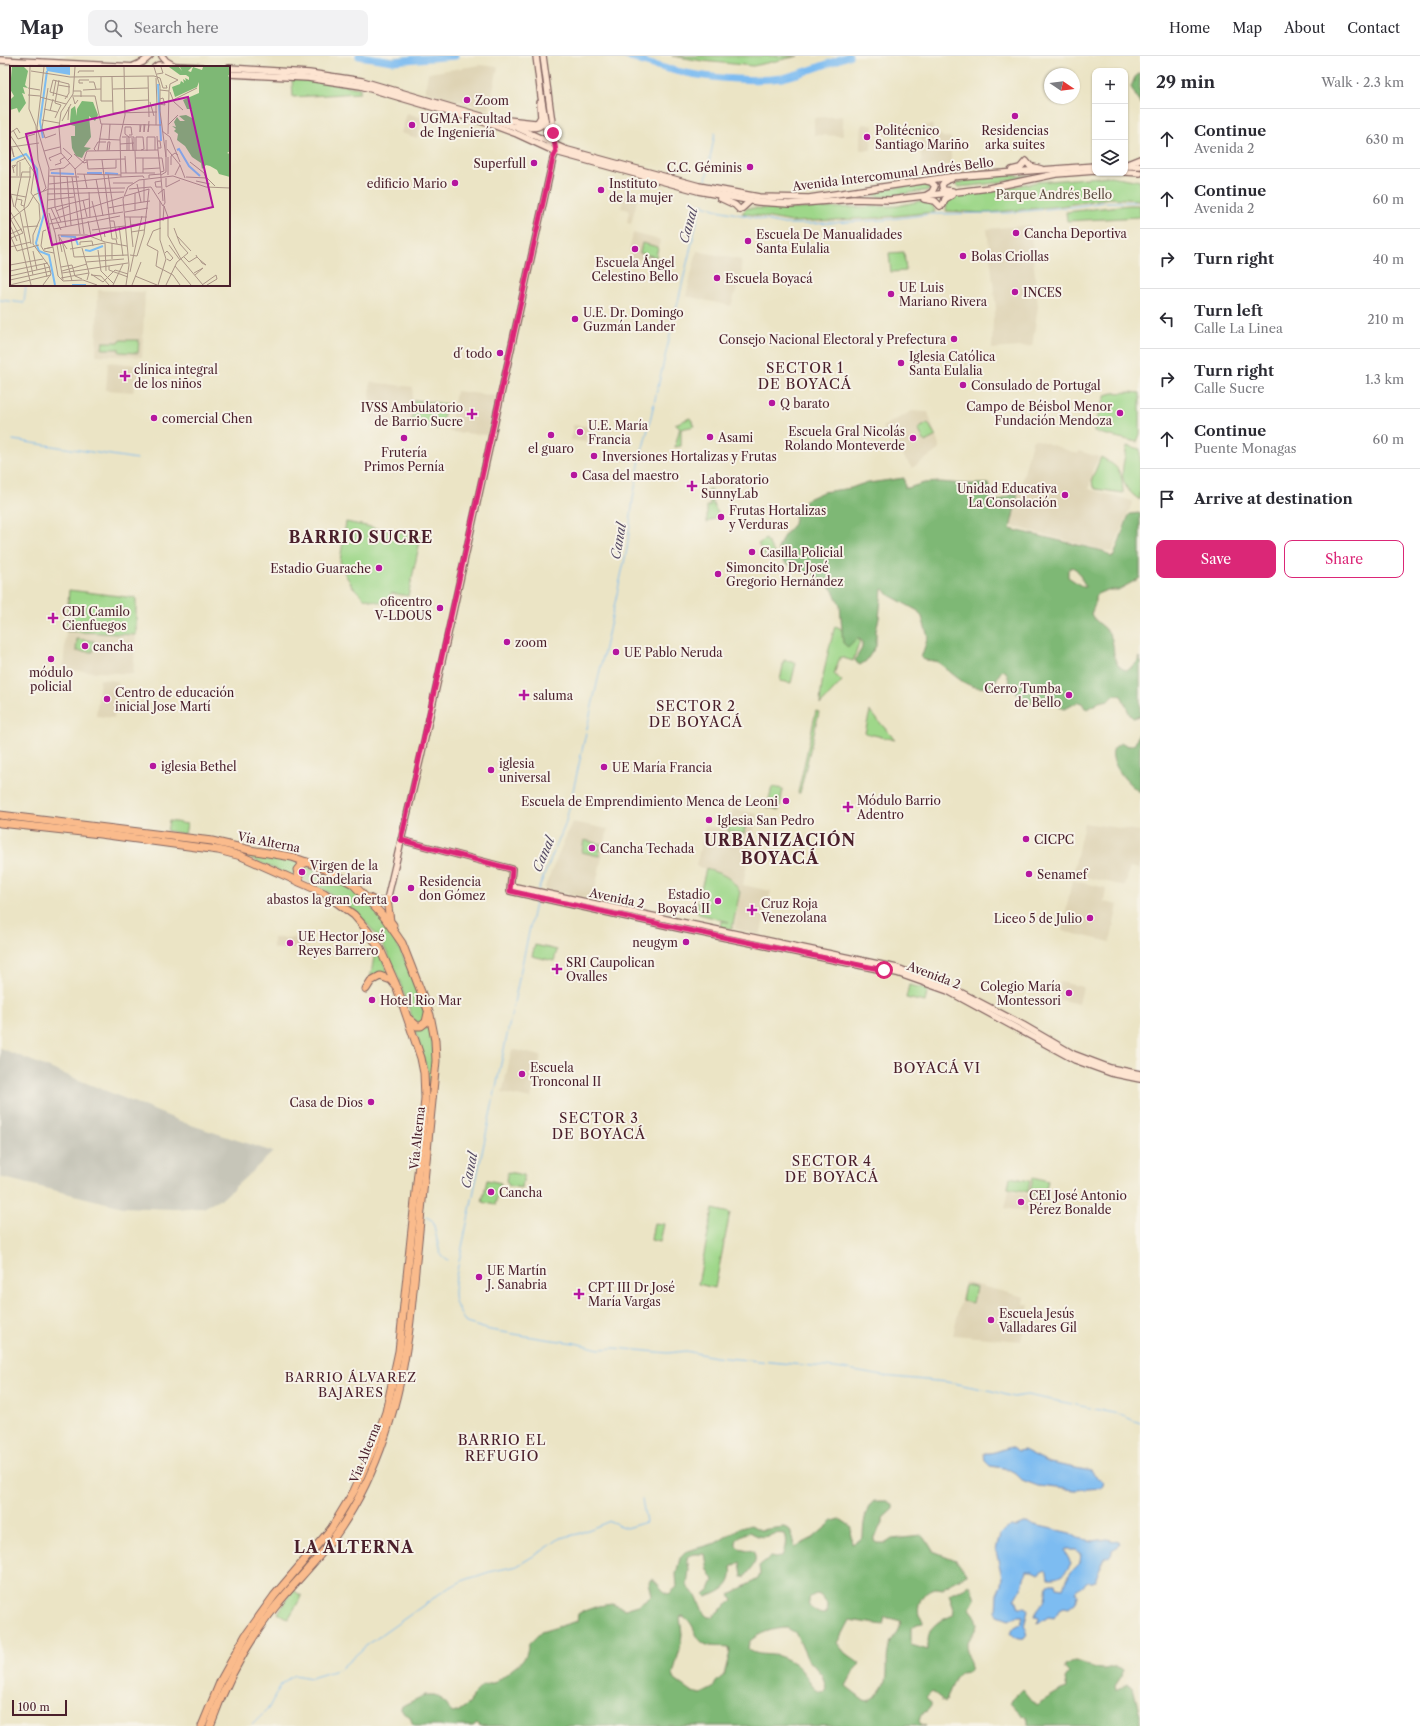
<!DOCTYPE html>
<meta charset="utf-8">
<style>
body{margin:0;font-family:"Libre Caslon Text",serif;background:#f2f2f3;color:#2b2b33}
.controls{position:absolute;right:12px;top:12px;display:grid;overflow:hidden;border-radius:8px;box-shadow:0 1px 3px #0004}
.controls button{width:36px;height:36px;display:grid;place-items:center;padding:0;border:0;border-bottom:1px solid #e1e1e2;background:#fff;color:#2b2b33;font:20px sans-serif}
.compass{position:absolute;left:1044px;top:12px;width:36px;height:36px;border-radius:50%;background:#fff;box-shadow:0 1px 3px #0004;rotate:103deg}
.scale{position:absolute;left:12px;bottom:10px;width:55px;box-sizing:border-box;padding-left:4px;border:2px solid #4a1f2b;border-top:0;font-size:11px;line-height:14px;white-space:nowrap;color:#4a1f2b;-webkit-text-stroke:3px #f7f3e8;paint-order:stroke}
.stop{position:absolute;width:12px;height:12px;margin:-9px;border:3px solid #db2777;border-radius:50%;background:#fff}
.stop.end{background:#db2777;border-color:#fff;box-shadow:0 1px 4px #0008}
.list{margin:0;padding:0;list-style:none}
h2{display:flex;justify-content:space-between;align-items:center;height:52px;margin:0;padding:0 16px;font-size:17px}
h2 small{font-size:13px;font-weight:400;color:#7c7c81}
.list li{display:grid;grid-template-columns:26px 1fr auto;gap:12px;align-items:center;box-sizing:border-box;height:60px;padding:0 16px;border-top:1px solid #e1e1e2}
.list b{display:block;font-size:15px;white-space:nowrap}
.list p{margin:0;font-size:13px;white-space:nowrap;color:#7c7c81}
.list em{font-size:13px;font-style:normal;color:#7c7c81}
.actions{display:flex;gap:8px;padding:12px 16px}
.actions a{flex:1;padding:9px 0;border:1px solid #db2777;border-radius:8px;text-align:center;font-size:14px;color:#db2777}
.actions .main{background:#db2777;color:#fff}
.icon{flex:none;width:22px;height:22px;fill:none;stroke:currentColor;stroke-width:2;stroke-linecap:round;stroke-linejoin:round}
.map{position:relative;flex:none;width:1140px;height:1670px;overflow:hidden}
header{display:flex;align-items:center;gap:24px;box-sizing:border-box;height:56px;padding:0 20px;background:#fff;border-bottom:1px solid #e1e1e2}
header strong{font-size:19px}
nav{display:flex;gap:22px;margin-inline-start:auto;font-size:14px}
.search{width:280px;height:36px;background:#f2f2f3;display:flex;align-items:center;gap:10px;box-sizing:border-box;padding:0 14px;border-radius:8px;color:#7c7c81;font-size:15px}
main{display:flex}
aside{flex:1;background:#fff}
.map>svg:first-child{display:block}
.built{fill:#ded3b4}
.industrial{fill:#c6c5b8}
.green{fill:#9ed789;stroke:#747b5a}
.forest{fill:#7eb875;stroke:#646c50;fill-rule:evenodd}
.water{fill:#7dbcf1;stroke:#646e8e}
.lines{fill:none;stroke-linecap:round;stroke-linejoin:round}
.stream{stroke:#7dbcf1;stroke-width:1}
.river{stroke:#7dbcf1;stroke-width:7}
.secondary-casing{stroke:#826461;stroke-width:8}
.highway-casing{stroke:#826461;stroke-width:9}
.secondary{stroke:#fde4d1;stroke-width:5.5}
.highway{stroke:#fabb8c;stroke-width:7}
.route{stroke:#db2777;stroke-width:5}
.poi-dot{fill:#b5179e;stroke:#f7f3e8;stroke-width:1.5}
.labels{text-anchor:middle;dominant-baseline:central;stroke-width:4;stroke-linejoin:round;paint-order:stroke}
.poi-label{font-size:12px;fill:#4a1f2b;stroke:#f7f3e8;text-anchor:start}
.street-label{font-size:12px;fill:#4a1f2b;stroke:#f7f3e8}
.park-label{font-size:12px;fill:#5f4d42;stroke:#f7f3e8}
.water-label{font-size:13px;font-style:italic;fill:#594e66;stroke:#f7f3e8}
.neighbourhood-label{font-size:13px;letter-spacing:1px;fill:#4a1f2b;stroke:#f7f3e8}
.quarter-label{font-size:14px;letter-spacing:1px;fill:#4a1f2b;stroke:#f7f3e8}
.district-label{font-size:16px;font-weight:bold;letter-spacing:1px;fill:#4a1f2b;stroke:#f7f3e8}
.inset-river{fill:none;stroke:#7dbcf1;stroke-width:2}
.inset-road{fill:none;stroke:#ab9587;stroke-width:1}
.view{fill:#b5179e;fill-opacity:0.15;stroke:#b5179e;stroke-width:2}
.inset-edge{fill:none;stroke:#4a1f2b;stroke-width:2}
</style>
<header>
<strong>Map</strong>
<div class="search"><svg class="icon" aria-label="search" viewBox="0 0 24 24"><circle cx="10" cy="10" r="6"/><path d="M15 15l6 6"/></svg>Search here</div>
<nav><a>Home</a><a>Map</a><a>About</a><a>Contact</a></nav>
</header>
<main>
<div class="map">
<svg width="1140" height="1670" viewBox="0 0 1140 1670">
<rect width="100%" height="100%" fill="#f7f3e8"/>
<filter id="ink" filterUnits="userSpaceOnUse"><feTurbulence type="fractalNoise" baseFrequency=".025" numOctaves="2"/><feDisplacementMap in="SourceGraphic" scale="8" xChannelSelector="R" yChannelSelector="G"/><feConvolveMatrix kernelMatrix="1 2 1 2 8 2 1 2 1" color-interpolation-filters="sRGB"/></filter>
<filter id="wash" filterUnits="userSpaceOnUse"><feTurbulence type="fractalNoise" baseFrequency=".012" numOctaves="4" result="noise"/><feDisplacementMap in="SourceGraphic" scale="16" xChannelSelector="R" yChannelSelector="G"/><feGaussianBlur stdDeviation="0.9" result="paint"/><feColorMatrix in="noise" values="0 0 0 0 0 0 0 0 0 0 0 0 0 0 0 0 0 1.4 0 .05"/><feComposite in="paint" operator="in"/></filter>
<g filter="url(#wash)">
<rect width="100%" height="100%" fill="#ebe4c5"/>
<g class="built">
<path d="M481 9 498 11 489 54 425 35 428 17Z"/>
<path d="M407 57 423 62 417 82 401 77Z"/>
<path d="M842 60 843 80 814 79V62Z"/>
<path d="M862 68 873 69 871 94H860Z"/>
<path d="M925 69H933V80H937V79H942V81H951V109L921 110V80H926Z"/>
<path d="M625 138 638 141 631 168 627 167 629 154 621 152Z"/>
<path d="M1030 169 1038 251 1032 290 992 293 993 263 996 253 987 173Z"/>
<path d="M633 177 660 184 659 191 642 187 640 197 658 201 657 207 630 201 631 195H629Z"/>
<path d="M697 195 741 204 742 217 731 250 686 240Z"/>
<path d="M98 234 145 236 142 301 96 299Z"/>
<path d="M108 306 139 309 144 314 143 326H136L133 336 106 334Z"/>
<path d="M370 326 413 331 410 371 371 370Z"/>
<path d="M456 335 496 340 488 379 449 376Z"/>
<path d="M912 355 928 356 940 393 912 412 882 371Z"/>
<path d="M573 369 588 370 586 386 571 384Z"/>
<path d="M1035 383 1078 398 1079 395 1099 401 1093 413 1089 433 1133 445 1112 496 1011 470 1032 385Z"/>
<path d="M66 575 136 579 133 618 63 614Z"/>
<path d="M100 623 118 625 114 662 96 660Z"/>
<path d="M733 752 757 758 743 829 771 835 760 879 734 873 741 835 735 827 722 819 696 810 705 770 727 774Z"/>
<path d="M572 766 608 773 593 843 544 833Z"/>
<path d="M1084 767 1140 775V813L1130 811 1125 830 1073 818Z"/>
<path d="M1072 824 1106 832 1104 846 1118 849 1110 886 1062 875Z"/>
<path d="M273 882H308V892L273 893Z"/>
<path d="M1060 926 1083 931 1079 948 1056 943Z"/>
<path d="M512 993 541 1000 531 1043 502 1037Z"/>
<path d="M1009 1134 1038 1141 1034 1158 1005 1152Z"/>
<path d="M965 1226 1025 1241 1024 1248 1029 1249 1021 1285 953 1279Z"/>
</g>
<path class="industrial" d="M0 992 185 1067 273 1096 223 1142 203 1152 173 1153 123 1151 0 1121Z"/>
<g class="green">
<path d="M672 0H798L753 10 703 5Z"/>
<path d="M292 23 310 24 360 32V37L293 41Z"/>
<path d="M1011 119 1028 120C1005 126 983 129 959 131L956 128 973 122Z"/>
<path d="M1111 120 1140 125V144L1109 142 1061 150 987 157 946 155 947 146 950 142 1037 126Z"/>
<path d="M928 127 933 130 931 134 881 141 869 138 889 132Z"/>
<path d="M920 145 930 147 934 152 935 156 877 162 792 166 742 157 747 152 791 153 898 150Z"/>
<path d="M1129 149H1140V161L1067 165 1066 156Z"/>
<path d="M642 187 658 191 656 201 640 197Z"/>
<path d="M904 196 906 215 891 216 889 197Z"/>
<path d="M120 284H139L138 297 119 296V292L118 293H102L103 286H119Z"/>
<path d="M1131 336 1140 337V378L1137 386 1094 376V371L1106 339 1113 337Z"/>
<path d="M414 344 446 348 441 371 438 373 411 371Z"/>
<path d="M690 362 695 370 681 373V390L675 391 680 371 675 368Z"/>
<path d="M928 367 936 380 925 386 918 373Z"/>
<path d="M1127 390 1140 393V444C1116 428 1122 415 1127 390Z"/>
<path d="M1101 401C1120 412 1122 415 1123 437L1096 433 1093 431 1092 423Z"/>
<path d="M708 433H710L715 443 712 446 719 459 707 467V450H710V442L707 441Z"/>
<path d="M346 466 421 481 408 540 391 537 388 549 364 542 353 531 345 518 340 505Z"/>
<path d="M766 483 775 498 767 503 758 488Z"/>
<path d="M69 534 136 542V579L66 575Z"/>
<path d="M835 570C841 572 844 574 842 581L859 583 860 585 853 605 840 601 834 618 842 625 820 649C821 622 828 596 835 570Z"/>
<path d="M77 583 94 585 93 596 76 595Z"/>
<path d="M784 604 796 607 791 627 780 625Z"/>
<path d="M816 655 819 656 800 737H798Z"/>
<path d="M870 655 895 684 865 677Z"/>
<path d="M772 731 783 733 779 754 767 751Z"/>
<path d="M730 763 746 766 744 778 728 775Z"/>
<path d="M169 765 187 768 185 778 167 775Z"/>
<path d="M584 784 601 788 599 800 582 796Z"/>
<path d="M247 798 276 801 300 806 294 817 295 822 247 801Z"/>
<path d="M307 810C316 814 326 818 335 823 390 853 407 906 426 961L421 968 413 964C404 940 397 914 385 893 366 859 336 838 302 823L300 814Z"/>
<path d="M706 813C722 818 731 820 740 836L732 873 720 871 721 865 729 866 699 858 696 853Z"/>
<path d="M376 889 390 920 370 924Z"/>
<path d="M535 889 557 894 554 905 532 900Z"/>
<path d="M909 929 928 933 925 946 906 942Z"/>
<path d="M430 968 434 998 430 1047C430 1019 423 998 414 972L421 974 428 971Z"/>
<path d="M508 1116 524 1119 522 1132 509 1130 506 1124Z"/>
<path d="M1010 1121 1030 1125 1028 1136 1008 1132Z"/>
<path d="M1033 1121 1048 1125 1044 1140 1030 1137Z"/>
<path d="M487 1124 501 1127 495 1149 482 1146Z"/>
<path d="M713 1153 730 1157 715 1232 698 1228Z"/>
<path d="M654 1167 664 1168 660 1186 651 1184Z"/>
<path d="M965 1229 976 1231 973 1247 962 1245Z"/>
<path d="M293 1534 302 1540 288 1563 278 1557Z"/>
</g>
<g class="forest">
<path d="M1140 17V48L1131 31 1135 21Z"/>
<path d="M904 422 905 432H908L924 427 940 426 964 428H988L990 431 991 442 996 445C1006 444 1006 437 1018 438L1010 473 1103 495 1111 501 1114 500 1128 461 1130 458 1140 457V522L1118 534H1107L1097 538 1095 541V548L1091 558C1096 568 1107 570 1111 581 1116 593 1110 609 1126 614 1133 612 1137 607 1140 601V660L1133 662 1130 659 1122 641 1119 639H1115L1109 644 1099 646 1088 653 1085 652 1082 647 1078 646 1065 653 1062 652 1052 646 1029 647 1020 641 1011 629 1006 616 1003 614C997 618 997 628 990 630 969 637 954 618 939 607 933 603 926 606 921 602L928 581 922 561 918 555 889 539 885 534 882 533 879 562 876 575V590L866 605 860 609 857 607 855 604 862 592V585L859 583H856L848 591 843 587 840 549 832 533 812 517 802 515 784 506 778 493 779 490 783 481 794 468 796 455 807 443 823 436 851 432 862 428ZM1072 511 1077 514 1086 531H1083L1068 521V514Z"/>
<path d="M1140 674V736C1128 730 1097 694 1122 687L1129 690 1135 688Z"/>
<path d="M874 1445H887L893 1449V1453L883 1462V1466L874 1481V1485L877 1487H886L892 1483 922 1480 925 1482 933 1495 956 1504 967 1519 952 1527 943 1533C941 1533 939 1532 937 1532 924 1532 916 1548 919 1559 921 1563 923 1563 923 1567L917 1568 911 1572V1589L928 1594C927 1571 933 1568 953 1559L954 1553 949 1539 970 1529 975 1542 970 1551 971 1554 975 1559 977 1569C974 1579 966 1584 966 1595 966 1603 974 1605 969 1616L960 1617 956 1621 945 1646 932 1635 926 1641 931 1647V1650L927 1655 921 1658 919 1664 920 1668 926 1670H480L477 1667 473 1670H413L410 1661 401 1654V1651L404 1649 425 1639H435L447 1649 450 1655 453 1657 459 1655 470 1647 472 1640 482 1630 496 1626 520 1607 526 1599 529 1588 541 1576 577 1565 578 1558 581 1556 598 1550 612 1548 625 1553 638 1549 652 1539 649 1526 651 1523C659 1526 661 1536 669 1538L677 1531 676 1518 680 1502 687 1495 716 1487 738 1473 747 1470 751 1469 760 1474 784 1471 790 1474 795 1491 813 1482 833 1465 840 1463 852 1471 851 1481 852 1488 858 1485 863 1481C863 1471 865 1451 874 1445ZM750 1476C767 1487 769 1475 784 1478 787 1485 785 1493 782 1500L776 1502 770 1501 759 1510 760 1518 758 1523 730 1538 733 1544 711 1561H708L704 1558 697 1541 687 1530 689 1514 687 1501 694 1498H705L708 1514 714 1524 710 1534 704 1539 706 1541C721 1536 734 1530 731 1511L740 1506 742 1521H745C752 1511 759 1506 753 1495L739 1492 736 1490C735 1481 742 1479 750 1476ZM816 1538 820 1539 828 1549 827 1556 824 1558C816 1558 806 1550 810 1541ZM683 1560C698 1569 692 1585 710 1590 716 1591 723 1590 729 1591L730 1596 724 1619 716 1626 713 1632 701 1638 692 1636 675 1624 673 1618 680 1593 682 1578 680 1561ZM885 1561 901 1565C899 1575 892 1582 889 1590 883 1614 896 1628 868 1645L864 1644 846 1630 855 1613 860 1608 845 1597 837 1587 849 1564 883 1569ZM787 1572 796 1577 807 1602 822 1619 826 1632 824 1636 818 1635C808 1626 803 1611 790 1605 785 1602 778 1599 772 1599 764 1598 755 1599 748 1593L749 1586C758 1577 774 1572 787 1572Z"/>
<path d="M1074 1605C1081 1605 1092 1612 1101 1613 1109 1614 1114 1607 1122 1614L1121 1621 1115 1630 1116 1633H1119L1127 1628 1133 1631 1140 1660V1670H1029V1665L1028 1662 1022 1659 1010 1646 1023 1633 1036 1649 1061 1634 1067 1632 1065 1623 1069 1618 1065 1614V1610Z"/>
</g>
<g class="water">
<path d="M1013 1391 1018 1395 1024 1394 1050 1407 1091 1415 1095 1420 1103 1426 1101 1432 1075 1434 1038 1430 1022 1424 1017 1419 1004 1412 990 1410 985 1405 984 1397C995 1398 1003 1392 1013 1391Z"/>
<path d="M1026 1467 1070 1477 1078 1482 1093 1485 1107 1483 1119 1486 1120 1489 1112 1494C1112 1500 1110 1501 1105 1502L1095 1524 1092 1526H1087L1075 1536 1077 1539 1076 1546 1069 1552 1064 1551 1060 1553 1054 1562 1048 1561 1038 1568 1039 1561 1035 1560C1036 1554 1043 1550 1045 1543 1047 1538 1045 1531 1049 1527H1056L1057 1531 1064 1532 1069 1518 1080 1507 1081 1497 1076 1494H1066L1065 1496 1071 1507C1066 1518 1060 1523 1048 1522L1047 1515 1045 1513 1039 1518 1032 1515H1026L1022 1530 1014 1544H1016L1019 1552H1026L1028 1555 1024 1570 1027 1579 1024 1583C1018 1584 1014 1582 1010 1577L1012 1572 1021 1567 1023 1560H1017L1009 1564 998 1560 996 1555 997 1538 1001 1529 1002 1521 996 1495 997 1490 1000 1478 1004 1474 1011 1470 1016 1471Z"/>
</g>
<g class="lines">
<g class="stream">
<path d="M706 124 715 77"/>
<path d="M0 244 24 247 26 229"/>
<path d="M13 384 137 403"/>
<path d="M538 834 565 769 571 744 627 493 633 443 640 403 648 373 701 148 718 154 784 168H811L883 164 931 158 1006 157 1070 151 1105 146H1140"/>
<path d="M536 843 458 1210C453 1238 450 1242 466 1267L490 1274 538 1282 575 1287 599 1293 615 1292 668 1297 686 1295 715 1301 836 1312 883 1320 947 1326 993 1335 1013 1341 1027 1339 1067 1347 1118 1358 1140 1367"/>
<path d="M425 1160 433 1165 440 1198 448 1205"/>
<path d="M251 1670 268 1653 282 1627 294 1619 311 1622 340 1613 366 1590 445 1534 462 1525 489 1516 517 1510 545 1493 560 1482 578 1478 610 1465 626 1472 646 1466 642 1443"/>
</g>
<g class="river">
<path d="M359 0 393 5 455 0"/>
<path d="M626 0C663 14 696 21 736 23 751 24 767 24 782 22 805 17 827 8 849 0"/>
</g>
</g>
</g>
<g filter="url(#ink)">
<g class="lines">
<g class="secondary-casing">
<g id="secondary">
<path d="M162 0 166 5 173 9"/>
<path d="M536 0 541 40 549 89"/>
<path d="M0 4 137 11"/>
<path d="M134 10 143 6 150 0"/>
<path d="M155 11 158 9 201 11"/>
<path d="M229 12 309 17 362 25 491 63 518 72 564 93 699 130 759 141 809 142 949 121 1095 110"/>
<path d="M229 18 308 22 361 30 490 68 517 78 556 96 698 135 758 146 789 148 853 143 890 144 989 132 1056 118 1095 115"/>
<path d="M498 63 535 67 538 66 541 61 540 47"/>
<path d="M517 68C529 71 538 76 545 64"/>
<path d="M1125 109 1140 103"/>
<path d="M1126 110H1140"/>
<path d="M1012 114 1020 112 1026 105 1030 110 1041 113"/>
<path d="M1125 116 1140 117"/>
<path d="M951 123 945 125 942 129 943 134 952 135"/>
<path d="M927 139 932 136 935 130 931 126 927 125"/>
<path d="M720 142 735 149 740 154 750 145"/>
<path d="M924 143 935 145 940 150"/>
<path d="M943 149 945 143 952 139"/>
<path d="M401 784 512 813 510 835 678 872 897 917 948 935 1075 1004 1111 1017 1140 1023"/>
<path d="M511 830 897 912 958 935 1023 969 1073 998 1110 1012 1140 1018"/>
<path d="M387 844 421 700 553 103 556 96 543 0"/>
</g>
</g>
<g class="highway-casing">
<g id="highway">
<path d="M0 759 212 785 250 794 292 801 315 809 335 818 353 828 370 846 384 861 402 887 430 959 435 984 436 1005 410 1265C401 1340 380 1417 335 1480 317 1505 294 1527 275 1551 247 1586 225 1628 210 1670"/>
<path d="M0 767 100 778 218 794 241 800 324 837 354 859 367 874 380 893 396 929 421 1002 424 1017 425 1042 421 1089 399 1295 386 1356 372 1395 354 1435 331 1473 274 1540 246 1579 221 1624 202 1670"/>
<path d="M300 826 297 814 301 809 307 806"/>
<path d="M369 842C376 846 380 848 387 844L390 865 393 869"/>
<path d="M366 933 371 925 380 920 391 924 395 929"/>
<path d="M409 963 417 970H421L426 966 428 957"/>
</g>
</g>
<use href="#secondary" class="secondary"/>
<use href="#highway" class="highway"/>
</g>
</g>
<g class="lines" filter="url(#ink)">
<path class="route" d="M553 77 556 96 553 102 401 784 512 813 510 835 678 872 884 914"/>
</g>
<g class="poi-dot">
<circle cx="467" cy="44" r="4"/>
<circle cx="1015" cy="60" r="4"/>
<circle cx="412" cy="69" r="4"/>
<circle cx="867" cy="81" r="4"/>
<circle cx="534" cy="107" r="4"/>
<circle cx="750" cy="111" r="4"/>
<circle cx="455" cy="127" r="4"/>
<circle cx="601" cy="134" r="4"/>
<circle cx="1016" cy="177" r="4"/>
<circle cx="748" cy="185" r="4"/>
<circle cx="635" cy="193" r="4"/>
<circle cx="963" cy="200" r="4"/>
<circle cx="717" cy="222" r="4"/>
<circle cx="1015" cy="236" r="4"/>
<circle cx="891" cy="238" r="4"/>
<circle cx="575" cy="263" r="4"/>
<circle cx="954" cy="283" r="4"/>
<circle cx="500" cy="297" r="4"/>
<circle cx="901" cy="307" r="4"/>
<path d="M123 314h4v4h4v4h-4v4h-4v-4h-4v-4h4z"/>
<circle cx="963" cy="329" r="4"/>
<circle cx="772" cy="347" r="4"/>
<circle cx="1120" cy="357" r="4"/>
<path d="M470 352h4v4h4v4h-4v4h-4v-4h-4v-4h4z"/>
<circle cx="154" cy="362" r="4"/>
<circle cx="580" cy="376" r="4"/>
<circle cx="551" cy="379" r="4"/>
<circle cx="710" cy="381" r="4"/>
<circle cx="404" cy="382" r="4"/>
<circle cx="913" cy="382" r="4"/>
<circle cx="594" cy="400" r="4"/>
<circle cx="574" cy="419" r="4"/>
<path d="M690 424h4v4h4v4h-4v4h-4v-4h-4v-4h4z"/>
<circle cx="1065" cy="439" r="4"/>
<circle cx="721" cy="461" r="4"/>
<circle cx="752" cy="496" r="4"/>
<circle cx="379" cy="512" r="4"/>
<circle cx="718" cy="518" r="4"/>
<circle cx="440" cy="552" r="4"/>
<path d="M51 556h4v4h4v4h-4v4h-4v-4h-4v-4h4z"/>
<circle cx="507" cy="586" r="4"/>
<circle cx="85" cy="590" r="4"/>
<circle cx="616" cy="596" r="4"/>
<circle cx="51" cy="603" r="4"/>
<path d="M522 633h4v4h4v4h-4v4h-4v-4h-4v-4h4z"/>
<circle cx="1069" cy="639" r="4"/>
<circle cx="107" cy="643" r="4"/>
<circle cx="153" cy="710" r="4"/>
<circle cx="604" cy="711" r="4"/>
<circle cx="491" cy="714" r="4"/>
<circle cx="786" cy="745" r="4"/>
<path d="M846 745h4v4h4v4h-4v4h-4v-4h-4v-4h4z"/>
<circle cx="709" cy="764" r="4"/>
<circle cx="1026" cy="783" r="4"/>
<circle cx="592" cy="792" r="4"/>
<circle cx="302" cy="816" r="4"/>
<circle cx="1029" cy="818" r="4"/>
<circle cx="411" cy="832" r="4"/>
<circle cx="395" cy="843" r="4"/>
<circle cx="718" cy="845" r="4"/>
<path d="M750 848h4v4h4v4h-4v4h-4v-4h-4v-4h4z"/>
<circle cx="1090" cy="862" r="4"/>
<circle cx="686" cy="886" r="4"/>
<circle cx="290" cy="887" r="4"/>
<path d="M555 907h4v4h4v4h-4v4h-4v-4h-4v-4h4z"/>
<circle cx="1069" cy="937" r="4"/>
<circle cx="372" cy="944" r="4"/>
<circle cx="522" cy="1018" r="4"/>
<circle cx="371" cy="1046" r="4"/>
<circle cx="491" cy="1136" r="4"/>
<circle cx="1021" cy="1146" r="4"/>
<circle cx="479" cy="1221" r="4"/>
<path d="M577 1232h4v4h4v4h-4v4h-4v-4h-4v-4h4z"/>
<circle cx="991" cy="1264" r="4"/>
</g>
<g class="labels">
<g class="poi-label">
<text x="475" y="44">Zoom</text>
<text x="420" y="62">UGMA Facultad<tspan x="420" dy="14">de Ingeniería</tspan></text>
<text x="875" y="74">Politécnico<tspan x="875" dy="14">Santiago Mariño</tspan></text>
<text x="1015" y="74" text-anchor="middle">Residencias<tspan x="1015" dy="14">arka suites</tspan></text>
<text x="526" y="107" text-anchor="end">Superfull</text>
<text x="742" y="111" text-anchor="end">C.C. Géminis</text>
<text x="447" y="127" text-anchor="end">edificio Mario</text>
<text x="609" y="127">Instituto<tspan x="609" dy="14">de la mujer</tspan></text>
<text x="1024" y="177">Cancha Deportiva</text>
<text x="756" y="178">Escuela De Manualidades<tspan x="756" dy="14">Santa Eulalia</tspan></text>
<text x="971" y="200">Bolas Criollas</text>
<text x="635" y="206" text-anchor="middle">Escuela Ángel<tspan x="635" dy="14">Celestino Bello</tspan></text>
<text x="725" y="222">Escuela Boyacá</text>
<text x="899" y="231">UE Luis<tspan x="899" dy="14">Mariano Rivera</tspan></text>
<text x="1023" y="236">INCES</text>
<text x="583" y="256">U.E. Dr. Domingo<tspan x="583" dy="14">Guzmán Lander</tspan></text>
<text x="946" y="283" text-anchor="end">Consejo Nacional Electoral y Prefectura</text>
<text x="492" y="297" text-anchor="end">d´ todo</text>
<text x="909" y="300">Iglesia Católica<tspan x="909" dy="14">Santa Eulalia</tspan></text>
<text x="134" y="313">clínica integral<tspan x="134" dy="14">de los niños</tspan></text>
<text x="971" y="329">Consulado de Portugal</text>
<text x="780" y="347">Q barato</text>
<text x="1112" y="350" text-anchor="end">Campo de Béisbol Menor<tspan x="1112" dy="14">Fundación Mendoza</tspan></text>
<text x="463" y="351" text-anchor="end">IVSS Ambulatorio<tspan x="463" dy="14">de Barrio Sucre</tspan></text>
<text x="162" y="362">comercial Chen</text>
<text x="588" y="369">U.E. María<tspan x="588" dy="14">Francia</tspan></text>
<text x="905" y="375" text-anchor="end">Escuela Gral Nicolás<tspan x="905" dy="14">Rolando Monteverde</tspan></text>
<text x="718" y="381">Asami</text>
<text x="551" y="392" text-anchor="middle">el guaro</text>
<text x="404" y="396" text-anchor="middle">Frutería<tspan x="404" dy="14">Primos Pernía</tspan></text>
<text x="602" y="400">Inversiones Hortalizas y Frutas</text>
<text x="582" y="419">Casa del maestro</text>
<text x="701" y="423">Laboratorio<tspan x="701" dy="14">SunnyLab</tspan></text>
<text x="1057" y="432" text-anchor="end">Unidad Educativa<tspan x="1057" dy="14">La Consolación</tspan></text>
<text x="729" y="454">Frutas Hortalizas<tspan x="729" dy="14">y Verduras</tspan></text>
<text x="760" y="496">Casilla Policial</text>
<text x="726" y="511">Simoncito Dr José<tspan x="726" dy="14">Gregorio Hernández</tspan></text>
<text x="371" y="512" text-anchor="end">Estadio Guarache</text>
<text x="432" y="545" text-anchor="end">oficentro<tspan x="432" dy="14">V-LDOUS</tspan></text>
<text x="62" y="555">CDI Camilo<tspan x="62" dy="14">Cienfuegos</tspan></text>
<text x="515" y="586">zoom</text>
<text x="93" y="590">cancha</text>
<text x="624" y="596">UE Pablo Neruda</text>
<text x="51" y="616" text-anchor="middle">módulo<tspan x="51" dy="14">policial</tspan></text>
<text x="1061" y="632" text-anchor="end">Cerro Tumba<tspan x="1061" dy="14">de Bello</tspan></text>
<text x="115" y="636">Centro de educación<tspan x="115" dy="14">inicial Jose Martí</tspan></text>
<text x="533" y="639">saluma</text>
<text x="499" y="707">iglesia<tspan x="499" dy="14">universal</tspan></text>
<text x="161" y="710">iglesia Bethel</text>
<text x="612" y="711">UE María Francia</text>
<text x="857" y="744">Módulo Barrio<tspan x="857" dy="14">Adentro</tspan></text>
<text x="778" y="745" text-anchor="end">Escuela de Emprendimiento Menca de Leoni</text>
<text x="717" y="764">Iglesia San Pedro</text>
<text x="1034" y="783">CICPC</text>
<text x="600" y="792">Cancha Techada</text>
<text x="310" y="809">Virgen de la<tspan x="310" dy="14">Candelaria</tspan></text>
<text x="1037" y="818">Senamef</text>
<text x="419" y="825">Residencia<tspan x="419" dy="14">don Gómez</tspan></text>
<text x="710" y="838" text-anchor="end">Estadio<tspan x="710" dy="14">Boyacá II</tspan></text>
<text x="387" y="843" text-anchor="end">abastos la gran oferta</text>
<text x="761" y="847">Cruz Roja<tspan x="761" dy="14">Venezolana</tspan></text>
<text x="1082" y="862" text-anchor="end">Liceo 5 de Julio</text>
<text x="298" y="880">UE Hector José<tspan x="298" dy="14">Reyes Barrero</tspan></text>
<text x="678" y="886" text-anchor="end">neugym</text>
<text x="566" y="906">SRI Caupolican<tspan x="566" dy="14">Ovalles</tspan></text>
<text x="1061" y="930" text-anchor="end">Colegio María<tspan x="1061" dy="14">Montessori</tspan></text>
<text x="380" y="944">Hotel Rio Mar</text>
<text x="530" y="1011">Escuela<tspan x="530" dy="14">Tronconal II</tspan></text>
<text x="363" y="1046" text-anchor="end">Casa de Dios</text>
<text x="499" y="1136">Cancha</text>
<text x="1029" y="1139">CEI José Antonio<tspan x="1029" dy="14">Pérez Bonalde</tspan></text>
<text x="487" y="1214">UE Martín<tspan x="487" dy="14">J. Sanabria</tspan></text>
<text x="588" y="1231">CPT III Dr José<tspan x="588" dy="14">María Vargas</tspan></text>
<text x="999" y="1257">Escuela Jesús<tspan x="999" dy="14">Valladares Gil</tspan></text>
</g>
<g class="street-label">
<text transform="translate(893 118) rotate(-7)">Avenida Intercomunal Andrés Bello</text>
<text transform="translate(269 786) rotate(11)">Vía Alterna</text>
<text transform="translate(617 842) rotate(12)">Avenida 2</text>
<text transform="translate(934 919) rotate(21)">Avenida 2</text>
<text transform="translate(417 1082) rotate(-84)">Vía Alterna</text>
<text transform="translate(365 1397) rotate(-68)">Vía Alterna</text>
</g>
<g class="park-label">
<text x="1054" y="138">Parque Andrés Bello</text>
</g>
<g class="water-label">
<text transform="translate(688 169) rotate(-74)">Canal</text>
<text transform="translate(618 485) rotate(-80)">Canal</text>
<text transform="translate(543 798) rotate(-67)">Canal</text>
<text transform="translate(469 1114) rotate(-78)">Canal</text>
</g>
<g class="neighbourhood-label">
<text x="351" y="1321">BARRIO ÁLVAREZ<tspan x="351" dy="15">BAJARES</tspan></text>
</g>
<g class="quarter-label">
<text x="805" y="312">SECTOR 1<tspan x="805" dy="16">DE BOYACÁ</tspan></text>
<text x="696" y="650">SECTOR 2<tspan x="696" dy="16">DE BOYACÁ</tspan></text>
<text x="937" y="1012">BOYACÁ VI</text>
<text x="599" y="1062">SECTOR 3<tspan x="599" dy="16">DE BOYACÁ</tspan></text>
<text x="832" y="1105">SECTOR 4<tspan x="832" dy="16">DE BOYACÁ</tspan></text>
<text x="502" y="1384">BARRIO EL<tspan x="502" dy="16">REFUGIO</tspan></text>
</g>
<g class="district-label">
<text x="361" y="481">BARRIO SUCRE</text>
<text x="780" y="784">URBANIZACIÓN<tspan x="780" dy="18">BOYACÁ</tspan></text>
<text x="354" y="1491">LA ALTERNA</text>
</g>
</g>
<g transform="translate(10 10)">
<rect width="220" height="220" fill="#ebe4c5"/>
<path d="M2 1H14L18 5 15 19 18 22 13 21 15 28 12 27 16 37 9 47 7 42 0 44V34L4 30 0 23ZM159 1H169L172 5 170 1H182L178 5 181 6 183 1 192 4 193 1H220V10L218 9 220 14V85L217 87 220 88V111L209 108 207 104 200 100 196 99 192 103 191 97 182 91 175 80 167 74 168 68 164 65 166 63 162 60 166 61 164 56 167 51 170 55H175L169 50 176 49 182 52V43H177L173 34 189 27V16L187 21 165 31 162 21 170 18 171 15 174 17 173 13 176 15 175 12 179 14V11L176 9H170ZM72 35 83 36 88 49 85 55 79 50 81 71 74 81 81 82 75 86 72 92 66 90 62 82 61 70H65V60L61 59 60 56 61 43 65 40 67 50V43Z" fill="#7eb875"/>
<path d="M36 1H60V9L37 5Z" fill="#7dbcf1"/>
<path class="inset-river" d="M148 18 151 75M33 72 30 56 37 5M167 84 169 83 179 100 190 110M0 95 16 88 27 103 28 124 34 148 26 177 29 185 39 189 45 219M41 107 64 108M77 107H92M95 107 108 108M51 170 65 171 68 179M75 184 80 185 93 180M62 219H76"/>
<path class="inset-road" d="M20 1 19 43 26 60 28 94 36 122 33 125M34 1 27 62 39 102 37 147 48 210 53 215 73 214 87 219M65 1 63 28 51 46 49 61 51 87 65 103 74 168M144 1 150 20V45L156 91M21 5 60 11 144 10 150 12 153 22H157L156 19M68 7 69 5H84M147 8 153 7 151 1M138 10 139 51M91 11V35H103M102 11 103 47 147 46M146 12 147 39M49 14 45 37 51 39M79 16H84L86 23M73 17H69V14H79M48 19 60 21M18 22 30 24M38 22 32 62 35 72 46 68M103 23 138 22M73 24 91 23M150 24 159 25 160 18 168 14 155 8M63 25H71V31M40 26 43 14 59 18V27L55 33M40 26 58 31M160 26 164 36 173 44M18 29 30 30M43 30 46 14M62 30H85L91 58 146 59M30 31 56 38M63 31 65 38 68 34M163 34 187 22M115 35 139 34M140 36 144 50M149 38 155 39 153 32 150 33M146 39V59H151M34 43 47 46M40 45 43 33M45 52 51 39M32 54 49 57M58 54 59 41M52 55 61 38M139 55 138 66 139 59M134 58V66L135 58M130 59V66L131 59M158 59 168 49M3 64 8 73 25 68M152 65 160 71 170 96M0 67 7 62 10 67M158 68 159 25M0 69 24 106 21 127 29 138 30 153 23 169V178L39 200 41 208 33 219M119 69H122L121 61H115V68L119 71M147 70 148 84M112 71H124V85M119 71V85M117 72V85M122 72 123 85M89 73 110 74M99 73 100 58M148 75H150L151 82H148M110 78 124 77M0 79 2 82 4 91 1 81M1 81 29 77M53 82 62 90 58 94M157 83 170 99 165 109M34 85 50 81M86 85 84 83 88 76H96M88 85 92 58M97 85 98 76H100L99 85M125 85 126 107M126 85V71H133L134 83 131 84M137 85V71H145V84M64 88 74 97 77 96M115 90 116 107M126 92H149M133 92V107M149 92H152L154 105 151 106M74 94 77 85 148 84 151 111M77 94 78 103 106 102V94M92 94 102 173H106L107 178M41 95 39 92 51 87M180 96 194 107 196 112M45 99 51 97 50 94 55 91M161 99V90L165 87 168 89M170 99 175 112M20 101V111L14 141 21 178M3 102 6 99 2 100 3 102 4 107M50 102 51 132 56 161M65 103 75 94 115 93M133 103 150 102M40 104 54 102 60 97M20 106H12L5 141 10 147 23 209M111 107H145M67 108 111 109M74 108 77 122M98 108 104 147M151 109 156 106V74M158 109V91M7 110V96L16 92M10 110V96M39 110 69 111M44 110 45 141 51 156M57 110 61 159M0 111H21M62 111 70 168M111 111 110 72 115 49 114 1M176 111 197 112 205 120M139 112V109L151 108M151 112 153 135M156 112V121L170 114M86 113 93 150M134 114V136M151 115 145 116 146 121H151M186 115 200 118M103 117H123M39 118 111 111 133 110 134 112M127 118 131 136M119 123 141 121 153 140 155 137M79 126 80 151M0 128 16 131M37 128 114 126M148 128 154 123 155 137M1 129 4 141M115 130 139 123 134 168 127 190 120 189M7 133 12 134 11 139 14 140M38 134 64 131M73 134 77 151M82 135 92 175M114 139 140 135M154 140 158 151V170L171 193M41 142 51 164M98 142 113 139M37 143 79 133M125 144V127M0 145 13 167 1 172M46 145 59 140M115 146 138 142M39 147 45 167 53 214M115 151H137M120 151 123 181M0 152 9 169 21 219M0 154 18 140 24 129 39 123 115 122M41 154 113 131M78 155 81 170M100 155H104L107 173M153 155 154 140M39 158 113 146M0 159 7 175M120 159 136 157M109 160 113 190M13 161 28 160M151 162 143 165 137 179 148 185 146 200 163 209 170 219M44 163 110 150M36 164 33 165 31 180 34 185 44 187M82 164 115 160M121 166 134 164M0 168 12 163M0 169 7 185 29 179M167 170 181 185M49 171 52 186M95 171 94 166 101 165M61 172 64 191 118 189M52 175 62 215M95 177 96 205M70 179V176L82 175 83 180M159 179 170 194M0 181 21 176M43 181 34 183 43 181M72 182 79 207 77 214M57 183 48 169H77L95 176 117 180M60 183 95 177M88 184 91 205 104 218M23 185 27 204M155 187 157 185 163 192 160 195 157 193M186 189 187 191 190 194 192 197 196 199 190 194M174 191 179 196 187 191M102 193V177M171 193 193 219M76 196 114 193M34 197 37 211M0 199 33 193M99 200V204L118 211M165 200 181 219M51 201 62 199 65 210 72 213M0 205 38 197M52 205 77 198M120 206 132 150M52 207 118 197M184 207 193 202 185 209M81 208 93 216 105 204 118 208M81 209 91 210 99 219M0 210 40 201M125 210 147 219M51 212 79 207M0 214 41 205M0 219 41 209M103 219 113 198M116 219 119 199 113 133 118 121 129 114 163 110 196 121 220 122M122 219 131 196M148 219 156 193 150 174V135M156 219 167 196 178 187 170 178 164 162M192 219 206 209 207 213 197 219"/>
<path class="view" d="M178 31 203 141 42 179 16 68Z"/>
<rect width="220" height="220" class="inset-edge"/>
</g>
</svg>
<div class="controls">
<button>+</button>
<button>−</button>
<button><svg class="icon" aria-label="layers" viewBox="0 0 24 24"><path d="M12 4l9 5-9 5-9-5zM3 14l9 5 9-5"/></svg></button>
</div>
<svg class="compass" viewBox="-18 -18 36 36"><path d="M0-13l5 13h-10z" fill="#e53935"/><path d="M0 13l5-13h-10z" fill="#7c7c81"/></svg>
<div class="scale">100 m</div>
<div class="stop" style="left:884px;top:914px"></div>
<div class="stop end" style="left:553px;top:77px"></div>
</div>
<aside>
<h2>29 min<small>Walk · 2.3 km</small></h2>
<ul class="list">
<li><svg class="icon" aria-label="ahead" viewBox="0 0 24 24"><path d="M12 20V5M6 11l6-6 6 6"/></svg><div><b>Continue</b><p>Avenida 2</p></div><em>630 m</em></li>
<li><svg class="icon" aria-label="ahead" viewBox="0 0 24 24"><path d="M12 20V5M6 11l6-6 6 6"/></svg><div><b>Continue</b><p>Avenida 2</p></div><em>60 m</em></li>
<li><svg class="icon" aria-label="right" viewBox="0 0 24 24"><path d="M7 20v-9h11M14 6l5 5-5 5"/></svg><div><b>Turn right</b></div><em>40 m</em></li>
<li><svg class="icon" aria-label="left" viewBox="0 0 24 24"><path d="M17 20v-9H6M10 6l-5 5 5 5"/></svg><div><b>Turn left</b><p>Calle La Linea</p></div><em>210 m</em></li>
<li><svg class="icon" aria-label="right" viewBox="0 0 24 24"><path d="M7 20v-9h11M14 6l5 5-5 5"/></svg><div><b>Turn right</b><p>Calle Sucre</p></div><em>1.3 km</em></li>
<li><svg class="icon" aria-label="ahead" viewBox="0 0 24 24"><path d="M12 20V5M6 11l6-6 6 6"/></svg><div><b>Continue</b><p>Puente Monagas</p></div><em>60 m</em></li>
<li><svg class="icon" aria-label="arrive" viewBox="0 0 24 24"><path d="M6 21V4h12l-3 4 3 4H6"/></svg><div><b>Arrive at destination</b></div></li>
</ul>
<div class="actions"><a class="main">Save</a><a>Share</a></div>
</aside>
</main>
